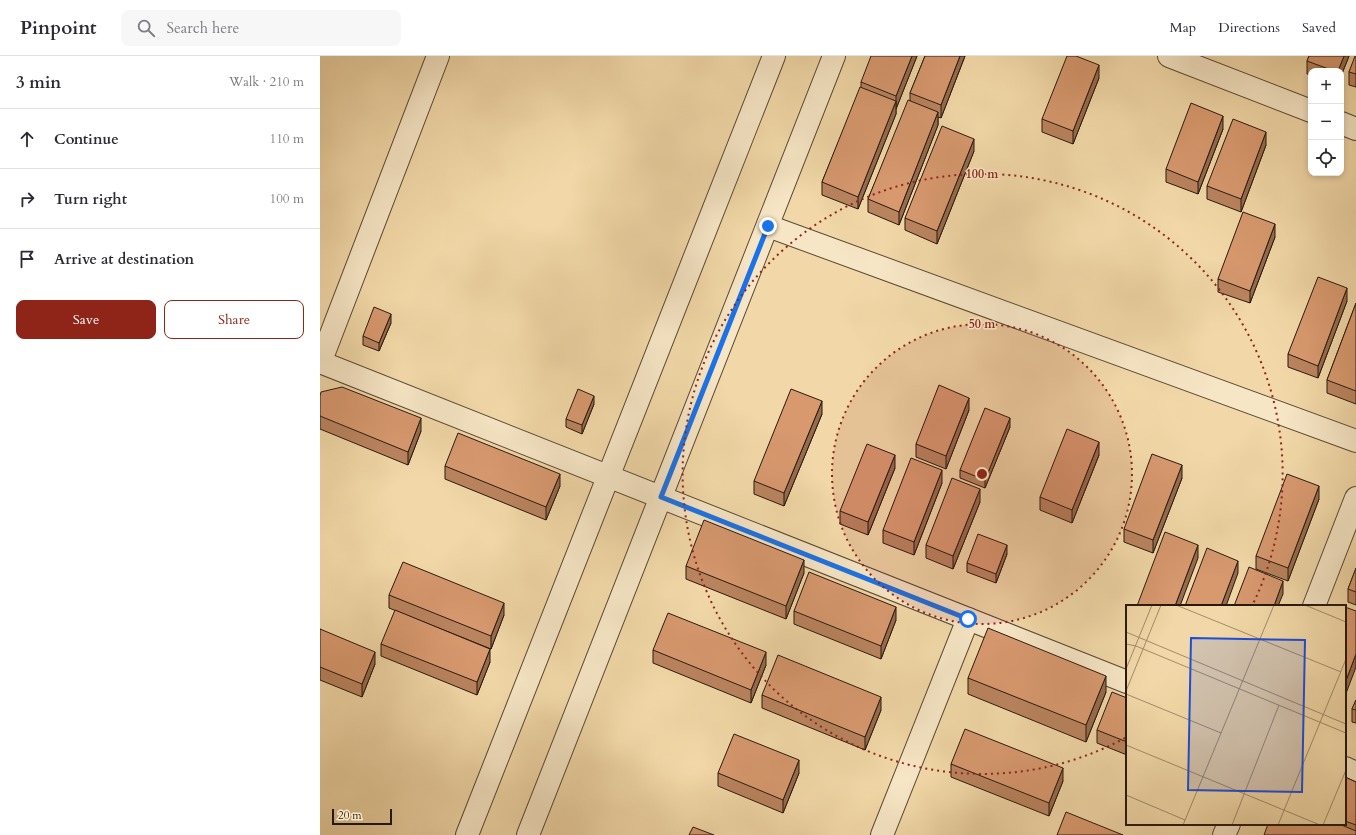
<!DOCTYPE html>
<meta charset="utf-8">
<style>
body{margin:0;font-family:Cardo,serif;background:#f7f7f7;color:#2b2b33}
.controls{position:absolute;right:12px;top:12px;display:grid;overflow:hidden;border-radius:8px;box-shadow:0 2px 6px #0003}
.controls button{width:36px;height:36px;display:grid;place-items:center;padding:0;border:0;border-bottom:1px solid #e1e1e2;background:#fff;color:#2b2b33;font:20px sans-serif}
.scale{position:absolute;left:12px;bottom:10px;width:60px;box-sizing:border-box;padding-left:4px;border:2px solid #27190f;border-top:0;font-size:11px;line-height:14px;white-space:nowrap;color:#27190f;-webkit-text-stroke:3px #f7e6c6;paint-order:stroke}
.stop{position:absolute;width:12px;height:12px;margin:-9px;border:3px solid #1a73e8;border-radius:50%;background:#fff}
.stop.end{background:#1a73e8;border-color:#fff;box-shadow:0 1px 4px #0008}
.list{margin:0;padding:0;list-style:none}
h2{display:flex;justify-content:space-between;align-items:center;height:52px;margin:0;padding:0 16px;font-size:17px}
h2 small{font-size:13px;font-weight:400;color:#7c7c81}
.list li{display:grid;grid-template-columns:26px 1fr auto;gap:12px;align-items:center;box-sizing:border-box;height:60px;padding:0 16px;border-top:1px solid #e1e1e2}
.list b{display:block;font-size:15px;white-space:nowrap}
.list em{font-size:13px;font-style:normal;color:#7c7c81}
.actions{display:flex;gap:8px;padding:12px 16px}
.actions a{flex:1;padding:9px 0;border:1px solid #8f2418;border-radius:8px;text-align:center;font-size:14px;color:#8f2418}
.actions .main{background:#8f2418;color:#fff}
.icon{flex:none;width:22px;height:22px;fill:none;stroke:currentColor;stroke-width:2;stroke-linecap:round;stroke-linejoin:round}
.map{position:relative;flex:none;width:1036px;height:779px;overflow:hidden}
header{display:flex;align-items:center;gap:24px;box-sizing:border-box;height:56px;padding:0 20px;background:#fff;border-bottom:1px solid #e1e1e2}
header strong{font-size:19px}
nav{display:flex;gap:22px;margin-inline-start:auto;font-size:14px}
.search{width:280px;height:36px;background:#f7f7f7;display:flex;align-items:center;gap:10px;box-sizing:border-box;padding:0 14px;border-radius:8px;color:#7c7c81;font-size:15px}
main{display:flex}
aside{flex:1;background:#fff}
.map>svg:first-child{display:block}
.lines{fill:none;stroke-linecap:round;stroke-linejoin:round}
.minor-casing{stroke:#5a4935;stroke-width:24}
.minor{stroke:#f7e6c6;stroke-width:22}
.wall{fill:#ba845f;stroke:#27190f}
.shaded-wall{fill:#976b4e;stroke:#27190f}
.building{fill:#d8996f;stroke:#27190f}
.route{stroke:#1a73e8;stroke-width:5}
.ring{fill:none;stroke:#8f2418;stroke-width:2;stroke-dasharray:2 4}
.inset-road{fill:none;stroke:#a18c6b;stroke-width:1}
.view{fill:#1d4ed8;fill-opacity:0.15;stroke:#1d4ed8;stroke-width:2}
.inset-edge{fill:none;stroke:#27190f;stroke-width:2}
.centre{fill:#8f2418;stroke:#f7e6c6;stroke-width:2}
.ring-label{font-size:12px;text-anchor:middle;font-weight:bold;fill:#8f2418;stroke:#f7e6c6;stroke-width:3;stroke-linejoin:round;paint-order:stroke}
</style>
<header>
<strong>Pinpoint</strong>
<div class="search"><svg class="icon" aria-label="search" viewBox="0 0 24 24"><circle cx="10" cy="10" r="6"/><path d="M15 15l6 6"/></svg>Search here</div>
<nav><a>Map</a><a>Directions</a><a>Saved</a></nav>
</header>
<main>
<aside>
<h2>3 min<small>Walk · 210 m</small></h2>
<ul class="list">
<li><svg class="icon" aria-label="ahead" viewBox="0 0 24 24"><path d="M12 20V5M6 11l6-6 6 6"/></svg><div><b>Continue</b></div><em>110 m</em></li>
<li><svg class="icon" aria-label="right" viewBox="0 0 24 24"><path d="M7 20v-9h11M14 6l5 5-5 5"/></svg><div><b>Turn right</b></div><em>100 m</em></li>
<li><svg class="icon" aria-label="arrive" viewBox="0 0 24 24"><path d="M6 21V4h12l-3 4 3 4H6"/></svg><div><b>Arrive at destination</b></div></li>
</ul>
<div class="actions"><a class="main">Save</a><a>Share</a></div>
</aside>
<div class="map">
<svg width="1036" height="779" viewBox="0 0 1036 779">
<rect width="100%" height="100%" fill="#f2d8a8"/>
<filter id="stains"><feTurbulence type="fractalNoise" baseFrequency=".005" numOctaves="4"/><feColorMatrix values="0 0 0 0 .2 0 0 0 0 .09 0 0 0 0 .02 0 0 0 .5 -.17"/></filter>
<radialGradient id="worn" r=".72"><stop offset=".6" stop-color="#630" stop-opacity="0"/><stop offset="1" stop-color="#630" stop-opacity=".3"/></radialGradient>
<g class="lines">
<g class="minor-casing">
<g id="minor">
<path d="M849 0 991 55"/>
<path d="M1021 67 1036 73"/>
<path d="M448 170 1036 385"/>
<path d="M0 306 807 626"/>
<path d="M0 307 118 0"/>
<path d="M994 550 1036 442"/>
<path d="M1025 712 1036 717"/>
<path d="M147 779 454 0"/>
<path d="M208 779 514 0"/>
<path d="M562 779 648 563"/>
<path d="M904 779 909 768"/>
</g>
</g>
<use href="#minor" class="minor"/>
</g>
<g class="wall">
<path d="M597 0 576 53V52V58L538 153 502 139V126L541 31V26Z"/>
<path d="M605 0H645L621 62 618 61V69L579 169 548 156V143L590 45V37Z"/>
<path d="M989 0H1029L1021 20V15H991V19L987 18V5Z"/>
<path d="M1036 0V31L1029 29V16Z"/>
<path d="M779 22 753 88 722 76V63Z"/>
<path d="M903 73 878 138 846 126V113Z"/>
<path d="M946 89 921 156 887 143V130Z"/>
<path d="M654 95 617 188 585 174V162Z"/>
<path d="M955 181 930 247 898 236V223Z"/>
<path d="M1027 245 998 322 968 311V298Z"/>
<path d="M1036 247V348L1007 337V324Z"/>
<path d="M71 267 59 295 43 289V280Z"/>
<path d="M0 340 101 375 88 409 0 373Z"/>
<path d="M274 348 262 378 246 371V363Z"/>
<path d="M649 354 626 413 596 401V388Z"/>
<path d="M502 358 464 450 434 438V425Z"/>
<path d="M690 371 665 432 640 422V414Z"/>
<path d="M779 399 752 467 720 454V441Z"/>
<path d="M125 410 240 430 226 464 125 423Z"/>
<path d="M575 412 548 479 520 468V455Z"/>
<path d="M862 422 833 497 804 486V473Z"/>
<path d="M622 427 594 499 563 487V474Z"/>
<path d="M999 443 968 525 936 513V500Z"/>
<path d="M660 446 633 513 606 502V489Z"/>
<path d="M687 498 676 527 647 516V507Z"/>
<path d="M366 510 484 517 466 563 366 523Z"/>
<path d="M1036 512V549L1028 546V533Z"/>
<path d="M69 539 184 559 171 593 69 552Z"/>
<path d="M474 555 576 564 561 603 474 568Z"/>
<path d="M0 573 55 608 42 641 0 624Z"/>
<path d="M61 588 170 606 157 639 61 600Z"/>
<path d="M333 594 446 609 431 647 333 607Z"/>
<path d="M648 622 786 636 766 686 648 638Z"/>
<path d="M442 639 561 654 545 694 442 652Z"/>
<path d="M807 642V699L777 687V674Z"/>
<path d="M1036 644V667L1032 666V653Z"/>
<path d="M631 708 743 725 729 760 631 721Z"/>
<path d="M398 717H479L463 757 398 730Z"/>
<path d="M1025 721 1036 726V779L948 768H1025Z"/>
</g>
<g class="shaded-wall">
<path d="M592 0H597L576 53V40Z"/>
<path d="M640 0H645L621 62V49Z"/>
<path d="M1024 0H1029L1021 20V15H1018Z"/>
<path d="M779 9V22L753 88V75Z"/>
<path d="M576 45V58L538 153V141Z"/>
<path d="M618 56V69L579 169V156Z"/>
<path d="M903 60V73L878 138V126Z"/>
<path d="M946 76V89L921 156V143Z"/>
<path d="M654 83V95L617 188V175Z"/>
<path d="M955 168V181L930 247V235Z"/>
<path d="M1027 232V245L998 322V310Z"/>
<path d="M71 258V267L59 295V287Z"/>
<path d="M274 340V348L262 378V369Z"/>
<path d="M649 342V354L626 413V400Z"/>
<path d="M502 345V358L464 450V437Z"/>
<path d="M101 362V375L88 409V396Z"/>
<path d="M690 362V371L665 432V424Z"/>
<path d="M779 386V399L752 467V454Z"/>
<path d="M575 399V412L548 479V466Z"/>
<path d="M862 409V422L833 497V484Z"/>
<path d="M622 414V427L594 499V486Z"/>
<path d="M240 418V430L226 464V451Z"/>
<path d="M999 430V443L968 525V512Z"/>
<path d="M660 433V446L633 513V500Z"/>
<path d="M687 489V498L676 527V518Z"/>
<path d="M878 489V502L860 550H855Z"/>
<path d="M484 504V517L466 563V550Z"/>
<path d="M918 505V517L906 550H901Z"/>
<path d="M963 525V538L958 550H954Z"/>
<path d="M184 547V559L171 593V580Z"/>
<path d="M576 551V564L561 603V590Z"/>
<path d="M170 593V606L157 639V626Z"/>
<path d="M55 596V608L42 641V628Z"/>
<path d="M446 596V609L431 647V634Z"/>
<path d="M1036 598V611L1025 640V627Z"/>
<path d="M786 620V636L766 686V669Z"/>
<path d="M561 641V654L545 694V681Z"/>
<path d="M479 704V717L463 757V744Z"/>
<path d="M743 712V725L729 760V747Z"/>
</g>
<g class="building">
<path d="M551 0H592L576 40 541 26Z"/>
<path d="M605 0H640L621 49 590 37Z"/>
<path d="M747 0H756L779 9 753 75 722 63Z"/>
<path d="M989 0H1024L1018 15H1014L987 5Z"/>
<path d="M1035 0H1036V18L1029 16Z"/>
<path d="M540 31 576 45 538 141 502 126Z"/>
<path d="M588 44 618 56 579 156 548 143Z"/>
<path d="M871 47 903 60 878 126 846 113Z"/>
<path d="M913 63 946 76 921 143 887 130Z"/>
<path d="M622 70 654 83 617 175 585 162Z"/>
<path d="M923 156 955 168 930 235 898 223Z"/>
<path d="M998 221 1027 232 998 310 968 298Z"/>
<path d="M1036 247V335L1007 324Z"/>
<path d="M54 251 71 258 59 287 43 280Z"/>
<path d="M619 329 649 342 626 400 596 388Z"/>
<path d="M22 331 101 362 88 396 0 360V340L1 336Z"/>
<path d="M258 333 274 340 262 369 246 363Z"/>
<path d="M471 333 502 345 464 437 434 425Z"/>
<path d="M665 352 690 362 665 424 640 414Z"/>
<path d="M747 373 779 386 752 454 720 441Z"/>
<path d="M138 377 240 418 226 451 125 410Z"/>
<path d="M547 388 575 399 548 466 520 455Z"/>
<path d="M832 398 862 409 833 484 804 473Z"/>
<path d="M591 402 622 414 594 486 563 474Z"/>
<path d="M967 418 999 430 968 512 936 500Z"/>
<path d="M632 422 660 433 633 500 606 489Z"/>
<path d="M384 464 484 504 466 550 366 510Z"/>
<path d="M845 476 878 489 855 550H817Z"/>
<path d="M658 478 687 489 676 518 647 507Z"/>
<path d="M887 492 918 505 901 550H865Z"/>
<path d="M83 506 184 547 171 580 69 539Z"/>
<path d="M929 511 963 525 954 550H914Z"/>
<path d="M1036 512V536L1028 533Z"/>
<path d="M489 516 576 551 561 590 474 555Z"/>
<path d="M1025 551 1036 555V598L1025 627Z"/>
<path d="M75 554 170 593 157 626 61 588Z"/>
<path d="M348 557 446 596 431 634 333 594Z"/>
<path d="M668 572 786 620 766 669 648 622Z"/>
<path d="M0 573 55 596 42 628 0 611Z"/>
<path d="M458 599 561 641 545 681 442 639Z"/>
<path d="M792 636 807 642V686L777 674Z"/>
<path d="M1036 644V654L1032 653Z"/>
<path d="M645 673 743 712 729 747 631 708Z"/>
<path d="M414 678 479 704 463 744 398 717Z"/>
<path d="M1025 721 1036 726V769L1025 765Z"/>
<path d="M746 756 803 779H737Z"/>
<path d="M948 768H1019L1036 775V779H944Z"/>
<path d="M373 771 394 779H369Z"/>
</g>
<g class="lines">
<path class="route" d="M448 170 341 441 648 563"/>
</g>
<circle cx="662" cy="418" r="150" fill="#8f2418" fill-opacity=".12"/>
<g class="ring">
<circle cx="662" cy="418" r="150"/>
<path d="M805 682A300 300 0 1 1 932 550"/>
</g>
<g transform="translate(806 549)">
<rect width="220" height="220" fill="#f2d8a8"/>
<path class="inset-road" d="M50 0 215 67M179 0 220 17M0 27 220 119M0 39 10 41 220 128M0 64 26 0M0 86 35 0M0 89 95 128M0 140 194 220M0 190 59 215M57 220 148 0M106 220 153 100M152 220 220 54M197 220 220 165"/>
<path class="view" d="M65 33 179 35 176 187 62 185Z"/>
<rect width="220" height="220" class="inset-edge"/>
</g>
<circle cx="662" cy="418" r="6" class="centre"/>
<g class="ring-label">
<text x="662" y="122">100 m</text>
<text x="662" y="272">50 m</text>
</g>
<rect width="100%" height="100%" filter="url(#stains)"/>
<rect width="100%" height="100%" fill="url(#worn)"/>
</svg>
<div class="controls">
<button>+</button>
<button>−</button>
<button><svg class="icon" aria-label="locate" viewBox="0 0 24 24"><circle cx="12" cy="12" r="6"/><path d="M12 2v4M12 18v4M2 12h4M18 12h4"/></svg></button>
</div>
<div class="scale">20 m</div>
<div class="stop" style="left:648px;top:563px"></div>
<div class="stop end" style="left:448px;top:170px"></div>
</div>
</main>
